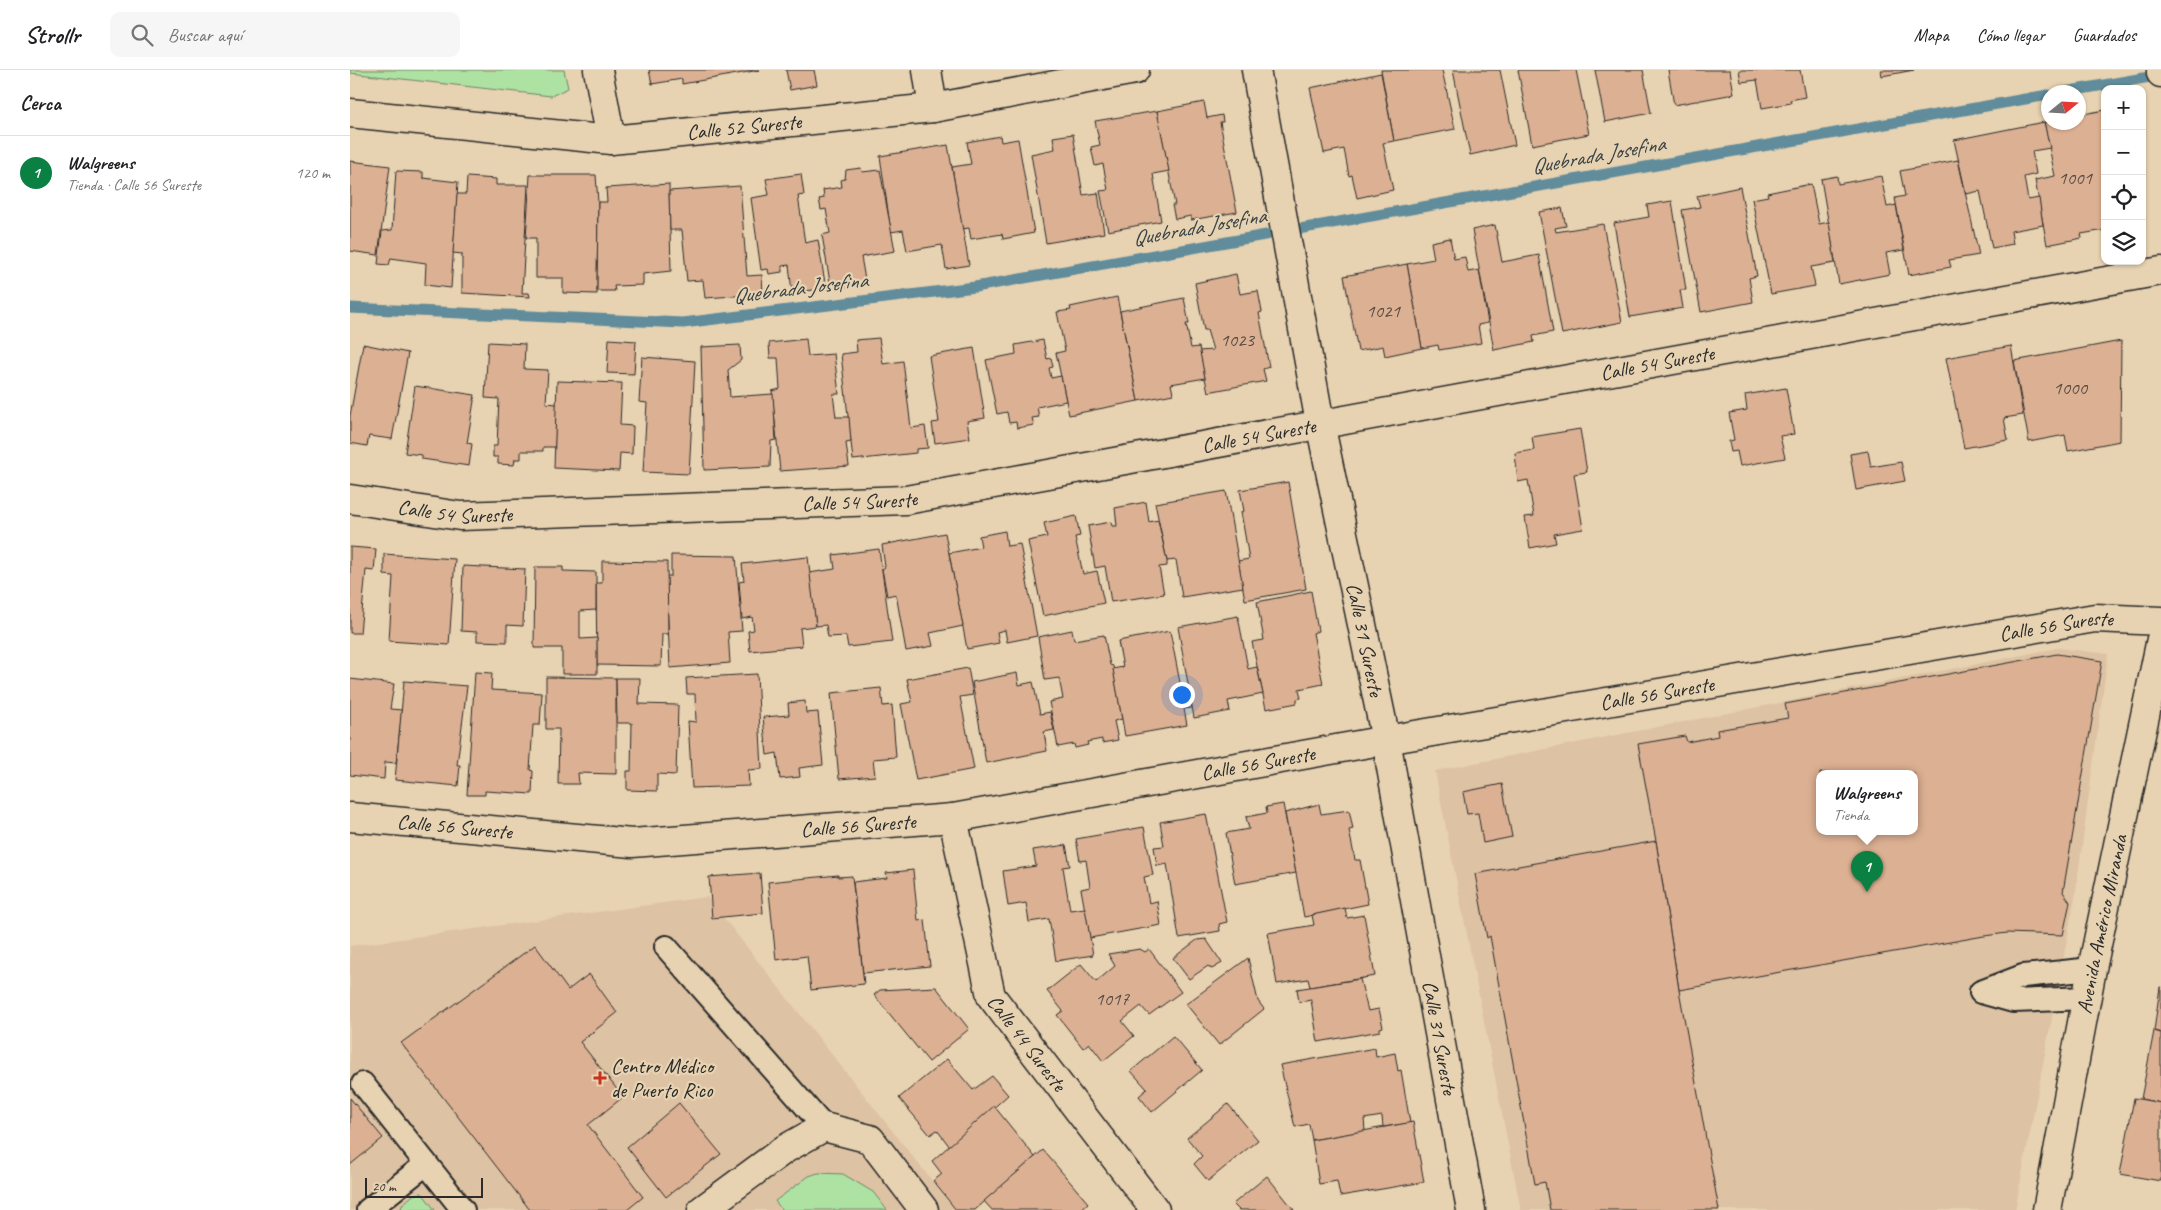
<!DOCTYPE html>
<html lang="es">
<meta charset="utf-8">
<style>
body{margin:0;font-family:Caveat,sans-serif;background:#f6f6f6;color:#202124}
.controls{position:absolute;right:15px;top:15px;display:grid;overflow:hidden;border-radius:10px;box-shadow:0 1px 4px #0004}
.controls button{width:45px;height:45px;display:grid;place-items:center;padding:0;border:0;border-bottom:1px solid #e0e0e0;background:#fff;color:#202124;font:25px sans-serif}
.compass{position:absolute;left:1691px;top:15px;width:45px;height:45px;border-radius:50%;background:#fff;box-shadow:0 1px 4px #0004;rotate:72deg}
.scale{position:absolute;left:15px;bottom:12px;width:118px;box-sizing:border-box;padding-left:5px;border:2px solid #2b2b2b;border-top:0;font-size:14px;line-height:18px;white-space:nowrap;color:#2b2b2b;-webkit-text-stroke:4px #e7d2b1;paint-order:stroke}
.you{position:absolute;left:831px;top:624px;width:18px;height:18px;margin:-12px;border:4px solid #fff;border-radius:50%;background:#1a73e8;box-shadow:0 0 0 8px #1a73e833}
.badge{display:grid;place-items:center;width:32px;height:32px;border-radius:50%;background:#0b8043;color:#fff;font-size:16px;font-weight:700}
.pin{position:absolute;translate:-50% -41px;filter:drop-shadow(0 1px 2px #0008)}
.pin::after{content:'';position:absolute;top:26px;width:18px;height:15px;background:inherit;clip-path:polygon(0 0,100% 0,50% 100%)}
.popup{position:absolute;left:1466px;top:700px;width:102px;height:65px;box-sizing:border-box;display:grid;place-content:center;border-radius:10px;background:#fff;filter:drop-shadow(0 1px 4px #0005);font-size:16px;white-space:nowrap;color:#757577}
.popup b{font-size:19px;color:#202124}
.popup::after{content:'';position:absolute;left:50%;top:100%;margin-left:-10px;border:10px solid transparent;border-top-color:#fff}
.list{margin:0;padding:0;list-style:none}
h2{display:flex;justify-content:space-between;align-items:center;height:65px;margin:0;padding:0 20px;font-size:21px}
h2 small{font-size:16px;font-weight:400;color:#757577}
.list li{display:grid;grid-template-columns:32px 1fr auto;gap:15px;align-items:center;box-sizing:border-box;height:75px;padding:0 20px;border-top:1px solid #e0e0e0}
.list b{display:block;font-size:19px;white-space:nowrap}
.list p{margin:0;font-size:16px;white-space:nowrap;color:#757577}
.list em{font-size:16px;font-style:normal;color:#757577}
.icon{flex:none;width:28px;height:28px;fill:none;stroke:currentColor;stroke-width:2;stroke-linecap:round;stroke-linejoin:round}
.map{position:relative;flex:none;width:1811px;height:1140px;overflow:hidden}
header{display:flex;align-items:center;gap:30px;box-sizing:border-box;height:70px;padding:0 25px;background:#fff;border-bottom:1px solid #e0e0e0}
header strong{font-size:24px}
nav{display:flex;gap:28px;margin-inline-start:auto;font-size:18px}
.search{width:350px;height:45px;background:#f6f6f6;display:flex;align-items:center;gap:12px;box-sizing:border-box;padding:0 18px;border-radius:10px;color:#757577;font-size:19px}
main{display:flex}
aside{flex:1;background:#fff}
.map>svg:first-child{display:block}
.built{fill:#ddc2a3;fill-rule:evenodd}
.green{fill:#aee2a3;stroke:#6c8667}
.lines{fill:none;stroke-linecap:round;stroke-linejoin:round}
.stream{stroke:#618c9b;stroke-width:11}
.building{fill:#dcb092;stroke:#2b2b2b;fill-rule:evenodd}
.service-casing{stroke:#2b2b2b;stroke-width:26}
.minor-casing{stroke:#2b2b2b;stroke-width:31}
.tertiary-casing{stroke:#2b2b2b;stroke-width:31}
.service{stroke:#e7d2b1;stroke-width:22}
.minor{stroke:#e7d2b1;stroke-width:28}
.tertiary{stroke:#e7d2b1;stroke-width:28}
.poi-dot{fill:#c8321e;stroke:#e7d2b1;stroke-width:2}
.labels{text-anchor:middle;dominant-baseline:central;stroke-width:4.5;stroke-linejoin:round;paint-order:stroke}
.number-label{font-size:19px;fill:#574c45}
.street-label{font-size:21px;fill:#2b2b2b;stroke:#e7d2b1}
.poi-label{font-size:21px;fill:#2b2b2b;stroke:#e7d2b1;text-anchor:start}
.water-label{font-size:22px;font-style:italic;fill:#384347;stroke:#e7d2b1}
</style>
<header>
<strong>Strollr</strong>
<div class="search"><svg class="icon" aria-label="search" viewBox="0 0 24 24"><circle cx="10" cy="10" r="6"/><path d="M15 15l6 6"/></svg>Buscar aquí</div>
<nav><a>Mapa</a><a>Cómo llegar</a><a>Guardados</a></nav>
</header>
<main>
<aside>
<h2>Cerca<small></small></h2>
<ul class="list">
<li><span class="badge">1</span><div><b>Walgreens</b><p>Tienda · Calle 56 Sureste</p></div><em>120 m</em></li>
</ul>
</aside>
<div class="map">
<svg width="1811" height="1140" viewBox="0 0 1811 1140">
<rect width="100%" height="100%" fill="#e7d2b1"/>
<filter id="ink" filterUnits="userSpaceOnUse"><feTurbulence type="fractalNoise" baseFrequency=".02" numOctaves="2"/><feDisplacementMap in="SourceGraphic" scale="10" xChannelSelector="R" yChannelSelector="G"/><feConvolveMatrix kernelMatrix="1 2 1 2 8 2 1 2 1" color-interpolation-filters="sRGB"/></filter>
<g filter="url(#ink)">
<g class="built">
<path d="M1708 578 1758 584 1725 827 1665 1140H1171L1085 701ZM1470 703H1564V761H1470Z"/>
<path d="M357 827 605 1140H0V876Z"/>
</g>
<g class="green">
<path d="M0 0H214L218 18 201 26 0 3Z"/>
<path d="M468 1103 493 1104 523 1122 537 1140H432L425 1131 459 1106Z"/>
<path d="M72 1123 85 1140H51L52 1135 63 1125Z"/>
</g>
<g class="lines">
<g class="stream">
<path d="M1714 22 1811 5"/>
<path d="M0 238 333 253 625 217 1698 25"/>
</g>
</g>
<g class="building">
<path d="M299 0H409L332 14V9L302 14Z"/>
<path d="M436 0H464L467 15 440 20Z"/>
<path d="M1031 0H1092L1105 59 1044 71Z"/>
<path d="M1103 0H1150L1165 75 1120 85Z"/>
<path d="M1168 0H1226L1239 64 1182 75Z"/>
<path d="M1245 0H1293L1301 43 1255 52Z"/>
<path d="M1318 0H1380L1384 24 1324 35Z"/>
<path d="M1389 0H1450L1455 27 1440 30 1441 33 1412 38 1407 10 1391 12Z"/>
<path d="M1531 0H1564L1532 6Z"/>
<path d="M1031 3 1044 71 1033 73 1043 120 1007 128 1002 105 999 106 994 79 974 83 960 18Z"/>
<path d="M854 32 857 48 872 45 873 52H870L887 142 841 150V146L825 149 822 135H825L807 41Z"/>
<path d="M1755 40V160L1731 164 1732 168 1697 175 1685 110 1705 106 1694 52H1728V45Z"/>
<path d="M807 41 819 101 803 104 811 151 758 161 750 121 758 120 753 94 745 96 741 77 750 75 745 51Z"/>
<path d="M1694 52 1700 78 1682 81 1686 104 1674 107 1678 130 1689 128 1693 155 1661 161 1663 174 1642 178 1630 121 1616 124 1604 70Z"/>
<path d="M723 64 733 125 748 123 754 163 696 173 681 84 705 79 703 67Z"/>
<path d="M650 66 651 72 668 69 684 163 653 169 652 164 621 169 619 158 612 159 602 97 621 94 617 72Z"/>
<path d="M598 75 619 195 596 199 592 175 557 181 553 160 541 162 530 86Z"/>
<path d="M1608 90 1629 185 1599 190 1601 197 1559 205 1545 128 1555 126 1550 101Z"/>
<path d="M0 91 40 96 28 185 0 181Z"/>
<path d="M511 98 512 102 530 100 545 181 511 187 516 215 481 218 472 165 480 163 476 139 471 140 469 129 474 128 473 120 492 117 491 110 495 109 496 100Z"/>
<path d="M46 101 73 102V108L108 112 101 218 75 215 76 193 41 188 39 195 28 194 32 161 42 160Z"/>
<path d="M451 104 454 125 448 126 455 173 468 170 476 219 442 222 439 195 432 196V202L419 204 418 199 411 200 401 128 419 125 416 109Z"/>
<path d="M180 105H246L248 132 247 224 213 223V208H186V168H176Z"/>
<path d="M1487 106 1488 114 1531 106 1537 137 1546 135 1554 180 1536 183 1540 204 1489 214 1471 109Z"/>
<path d="M117 107 146 109V115H178L172 223H179L180 227 112 223V184L103 183 107 124H116Z"/>
<path d="M319 114 321 201 293 204V215L264 216 265 221H247L248 132H257L256 118Z"/>
<path d="M1461 114 1469 154 1479 152 1485 193 1461 197 1465 216 1421 224 1402 129 1418 126 1417 123Z"/>
<path d="M390 116 397 206 412 205 413 224 355 228 353 210 337 211 332 160H320L319 121Z"/>
<path d="M1390 117 1407 206 1399 208 1403 232 1351 242 1332 140 1350 137 1347 126Z"/>
<path d="M1322 131 1336 220H1330L1333 238 1280 247 1264 153 1299 147 1297 135Z"/>
<path d="M1212 138 1216 156 1205 158 1206 162 1253 154 1272 252 1212 264 1189 142Z"/>
<path d="M1145 155 1152 192 1189 185 1203 262 1183 266 1184 272 1144 280 1122 160Z"/>
<path d="M1100 168 1104 189 1115 187 1118 202 1129 200 1138 253 1128 255 1131 273 1089 280 1088 275 1072 278 1057 194 1084 189 1081 172Z"/>
<path d="M1057 194 1072 278 1035 286 1033 276 1008 281 994 206Z"/>
<path d="M886 204 890 224 908 221 912 242 909 243 919 297 913 299 916 311 858 322 849 281 863 280 857 260H854L845 213Z"/>
<path d="M767 227 788 331 719 345 706 283 715 281 707 242 721 240 720 237Z"/>
<path d="M834 228 839 254H836L841 278 849 277 855 308 821 314 823 324 788 331 770 241Z"/>
<path d="M529 268 533 294 553 291 561 358 575 356 578 378 566 379V383L503 390 491 284 507 282 506 270Z"/>
<path d="M259 269 286 271 284 304 257 303Z"/>
<path d="M456 269 458 286 484 284 489 324H483L486 347H499L501 372 496 373 499 396 430 401 422 321 430 319 428 288H420L419 273Z"/>
<path d="M693 270 697 289 701 288 703 297 699 298 701 308 711 306 716 331 687 337 689 347 682 348 684 355 667 358 666 352 659 353 657 342 647 344 636 290 666 284 665 275Z"/>
<path d="M1771 271 1770 371 1718 381 1715 365 1679 372 1664 291Z"/>
<path d="M138 272 175 274 174 299 198 300 196 333 207 334 205 377H193V381H171V389H165L164 395 148 394V387H143V376H147L149 329 135 328Z"/>
<path d="M13 274 58 283 42 369 19 366 17 376 0 373V346Z"/>
<path d="M390 275 391 290 378 300 380 327 423 324 426 370 421 371 420 397 354 400 351 277Z"/>
<path d="M1661 276 1673 345 1654 348 1658 370 1614 378 1596 288Z"/>
<path d="M624 278 635 348 617 351 620 368 585 373 582 353 589 352 579 286Z"/>
<path d="M292 287 345 291 339 404 293 402 297 333 289 332Z"/>
<path d="M207 311 272 313 270 355 283 356 282 384 270 383 269 401 204 398Z"/>
<path d="M65 316 125 325 117 373 122 374 119 396 72 389V385L55 383Z"/>
<path d="M1436 318 1444 364 1430 366 1435 388 1390 396 1387 381 1381 382 1379 371 1384 370 1379 343 1397 340 1395 325Z"/>
<path d="M1230 359 1237 402 1224 404 1233 459 1204 464 1206 473 1180 478 1175 447 1184 446 1178 410 1168 412 1165 383 1184 380 1182 367Z"/>
<path d="M1518 381 1521 397 1551 392 1555 411 1506 420 1500 384Z"/>
<path d="M938 412 956 519 895 530 888 491 899 489 891 442 894 441 890 420Z"/>
<path d="M876 421 893 517 832 527 826 490 817 491 805 433Z"/>
<path d="M796 432 799 452 808 450 817 491V496L809 497 814 524 761 532 755 496 745 498 738 456 761 452 762 456H767L765 438Z"/>
<path d="M726 446 730 466 725 467 733 504 747 501 754 533 693 546 678 471 697 467 694 453Z"/>
<path d="M655 461 657 476 670 474 687 566 657 572 655 560 647 562 649 573 617 579 599 483 631 477 629 466Z"/>
<path d="M595 463 613 556 580 563 583 576 556 581 546 524 537 526 532 499 535 497 532 475Z"/>
<path d="M0 477 26 479 24 501 16 500 10 563H0Z"/>
<path d="M529 479 542 572 498 577 496 566 478 567 476 555 466 556 459 503 485 499 483 485Z"/>
<path d="M34 484 105 489 99 575 39 571 43 506 34 505Z"/>
<path d="M321 485 386 486 392 561 378 562 380 593 320 598 316 506H321Z"/>
<path d="M458 487 466 556 450 558 452 576 400 581 398 561 404 560 402 547 392 549 389 512 394 511 392 494Z"/>
<path d="M252 491 317 492 318 564H312L311 596 247 595 246 513H252Z"/>
<path d="M113 496 175 499 173 556 157 555V572L127 571V562L111 561Z"/>
<path d="M185 497H213V501L246 502V540L230 541V569L247 568V604H212V578H184Z"/>
<path d="M961 521 968 561 963 563 973 614 949 619 951 628 947 629V633L916 639 902 572 914 570 907 532Z"/>
<path d="M888 546 898 599 907 597 913 624 878 631 880 641 844 648 828 557Z"/>
<path d="M722 560 724 570 754 565 760 595 763 596 772 649 764 651 768 670 752 673V669L737 672 738 675 725 678 724 674 708 677 699 632 713 629 709 608 695 610 688 567Z"/>
<path d="M820 561 831 618 839 616 842 638 834 639 837 655 775 666 763 599 773 597 768 571Z"/>
<path d="M1707 584 1752 591 1713 822 1720 832 1713 865 1657 863 1634 866 1329 920 1306 771 1288 674 1335 666 1337 672 1368 666 1367 660 1438 648 1435 634ZM1470 703H1564V761H1470Z"/>
<path d="M618 598 623 625 610 627 624 699 566 710 551 634 562 632 557 609Z"/>
<path d="M125 602 142 603 141 620 192 623 190 655H183L180 700 183 701 182 724 135 721V725H117Z"/>
<path d="M667 603 669 615 683 612 690 644 700 642 704 660 694 662 697 681 636 693 622 612Z"/>
<path d="M407 604 412 699 398 700 399 716 342 718 338 651 346 652 345 624H337L336 608Z"/>
<path d="M196 607 266 608V704L228 703 229 714H208L209 659H196Z"/>
<path d="M266 608H290L289 634 328 635 326 705 307 704V721L277 720V701H281L282 653H267Z"/>
<path d="M0 609 44 614 40 639 52 640 46 693 35 692 34 709 0 705Z"/>
<path d="M54 611 117 616 107 695H110L108 716 45 710Z"/>
<path d="M531 618 533 636 542 635 546 687 523 689 525 706 489 709 481 623Z"/>
<path d="M455 631 456 643 468 642 473 695 449 698 450 707 430 709 427 683 417 685 413 647 439 645 438 633Z"/>
<path d="M1152 714 1162 767 1133 773 1128 743 1117 744 1113 722Z"/>
<path d="M933 734 946 803 885 814 876 763 899 759 896 747 917 743 916 737Z"/>
<path d="M969 734 971 744 999 740 1003 759 999 760 1005 790H1010L1018 834 954 847 935 743Z"/>
<path d="M856 744 877 852 869 854 870 861 829 868 817 794 807 796 804 777 814 776 810 752Z"/>
<path d="M794 757 803 805 794 807 799 833 807 831 811 855 740 868 731 819 740 817 736 790 730 791 726 769Z"/>
<path d="M1306 771 1329 920 1369 1140H1200L1195 1112 1185 1114 1140 866 1137 868 1125 804Z"/>
<path d="M716 775 720 796 713 797 720 840 735 838 743 885 706 891 699 849 679 852 676 833 658 836 653 801 686 796 683 780Z"/>
<path d="M563 800 568 851 575 850 580 896 513 903 503 812 537 808 536 803Z"/>
<path d="M410 803 413 843 362 848 359 807Z"/>
<path d="M488 805V807L502 806 514 914 461 920 457 886 426 890 418 812Z"/>
<path d="M995 838 997 848 1014 845 1025 906 960 917 958 909 927 914 918 863 964 855 962 845Z"/>
<path d="M856 869 872 893 862 899 858 896 839 909 823 888 847 870Z"/>
<path d="M185 875 218 920 239 904 267 943 230 972 273 1027 238 1055 293 1127 277 1140H180L51 973Z"/>
<path d="M790 879 795 882 799 879 831 922 799 945 791 936 772 951 784 966 753 991 739 973 733 978 707 945 713 941 697 921 731 894 746 912 765 896 758 884Z"/>
<path d="M898 888 908 931 914 939 869 975 836 934Z"/>
<path d="M1010 909 1018 941 1029 939 1033 957 1030 958V961L968 972 961 930 949 932 947 919Z"/>
<path d="M586 917 619 959 579 992 524 925 530 920Z"/>
<path d="M1810 917H1811V963L1804 961Z"/>
<path d="M1804 961 1811 963V1033L1791 1029Z"/>
<path d="M823 966 852 1000 802 1042 789 1026 797 1019 781 1001Z"/>
<path d="M1025 978 1026 987 1045 983 1048 1001 1051 1000 1060 1053 1033 1057 1032 1046 1014 1049 1015 1061 962 1070 959 1054 945 1057 930 995Z"/>
<path d="M597 989 623 1020 642 1006 658 1025 600 1077 587 1060 580 1065 549 1028Z"/>
<path d="M0 1028 33 1068 0 1095Z"/>
<path d="M1784 1028 1811 1033V1111L1770 1104Z"/>
<path d="M329 1033 371 1084 316 1127 277 1077Z"/>
<path d="M878 1034 908 1070 858 1111 844 1094 852 1086 837 1068Z"/>
<path d="M644 1036 685 1087 625 1140H606L583 1111 592 1104 582 1091Z"/>
<path d="M1063 1052 1074 1112 990 1126 987 1111 969 1114 962 1070Z"/>
<path d="M693 1080 738 1133 730 1140H642L634 1131Z"/>
<path d="M917 1106 944 1140H889L883 1134Z"/>
</g>
<g class="lines">
<g class="service-casing">
<g id="service">
<path d="M316 877 474 1057"/>
<path d="M1631 922 1673 906 1742 899"/>
<path d="M1631 922 1663 931 1736 928"/>
<path d="M13 1014 113 1140"/>
<path d="M18 1140 76 1094"/>
</g>
</g>
<g class="minor-casing">
<g id="minor">
<path d="M248 0 261 70"/>
<path d="M577 0 583 38"/>
<path id="s1" d="M906 0 970 353 1036 670 1121 1140"/>
<path id="s2" d="M0 43 261 70 583 38 785 0"/>
<path id="s3" d="M0 429 110 446 556 430 1811 201"/>
<path id="s4" d="M0 747 282 773 603 748 1036 670 1745 548 1811 551"/>
<path id="s5" d="M603 748 641 926 805 1140"/>
<path d="M352 1140 435 1079 474 1057 520 1069 574 1140"/>
</g>
</g>
<g class="tertiary-casing">
<g id="tertiary">
<path d="M1811 0V3"/>
<path id="s6" d="M1697 1140 1742 899 1811 569"/>
</g>
</g>
<use href="#service" class="service"/>
<use href="#minor" class="minor"/>
<use href="#tertiary" class="tertiary"/>
</g>
</g>
<path class="poi-dot" d="M247.5 1000.5h5v5h5v5h-5v5h-5v-5h-5v-5h5z"/>
<g class="labels">
<g class="number-label">
<text x="1725" y="108">1001</text>
<text x="1033" y="241">1021</text>
<text x="887" y="270">1023</text>
<text x="1720" y="318">1000</text>
<text x="762" y="929">1017</text>
</g>
<g class="street-label">
<text stroke="none"><textPath href="#s2" startOffset="396">Calle 52 Sureste</textPath></text>
<text stroke="none"><textPath href="#s3" startOffset="1321">Calle 54 Sureste</textPath></text>
<text stroke="none"><textPath href="#s3" startOffset="916">Calle 54 Sureste</textPath></text>
<text stroke="none"><textPath href="#s3" startOffset="511">Calle 54 Sureste</textPath></text>
<text stroke="none"><textPath href="#s3" startOffset="106">Calle 54 Sureste</textPath></text>
<text stroke="none"><textPath href="#s4" startOffset="1725">Calle 56 Sureste</textPath></text>
<text stroke="none"><textPath href="#s1" startOffset="580">Calle 31 Sureste</textPath></text>
<text stroke="none"><textPath href="#s4" startOffset="1320">Calle 56 Sureste</textPath></text>
<text stroke="none"><textPath href="#s4" startOffset="915">Calle 56 Sureste</textPath></text>
<text stroke="none"><textPath href="#s4" startOffset="510">Calle 56 Sureste</textPath></text>
<text stroke="none"><textPath href="#s4" startOffset="105">Calle 56 Sureste</textPath></text>
<text stroke="none"><textPath href="#s6" startOffset="291">Avenida Américo Miranda</textPath></text>
<text stroke="none"><textPath href="#s1" startOffset="985">Calle 31 Sureste</textPath></text>
<text stroke="none"><textPath href="#s5" startOffset="241">Calle 44 Sureste</textPath></text>
</g>
<g class="poi-label">
<text x="261" y="996">Centro Médico<tspan x="261" dy="24">de Puerto Rico</tspan></text>
</g>
<g class="water-label">
<text transform="translate(1248 85) rotate(-10)">Quebrada Josefina</text>
<text transform="translate(849 157) rotate(-10)">Quebrada Josefina</text>
<text transform="translate(450 218) rotate(-7)">Quebrada Josefina</text>
</g>
</g>
</svg>
<div class="controls">
<button>+</button>
<button>−</button>
<button><svg class="icon" aria-label="locate" viewBox="0 0 24 24"><circle cx="12" cy="12" r="6"/><path d="M12 2v4M12 18v4M2 12h4M18 12h4"/></svg></button>
<button><svg class="icon" aria-label="layers" viewBox="0 0 24 24"><path d="M12 4l9 5-9 5-9-5zM3 14l9 5 9-5"/></svg></button>
</div>
<svg class="compass" viewBox="-18 -18 36 36"><path d="M0-13l5 13h-10z" fill="#e53935"/><path d="M0 13l5-13h-10z" fill="#757577"/></svg>
<div class="scale">20 m</div>
<div class="you"></div>
<div class="pin badge" style="left:1517px;top:822px">1</div>
<div class="popup"><b>Walgreens</b>Tienda</div>
</div>
</main>
